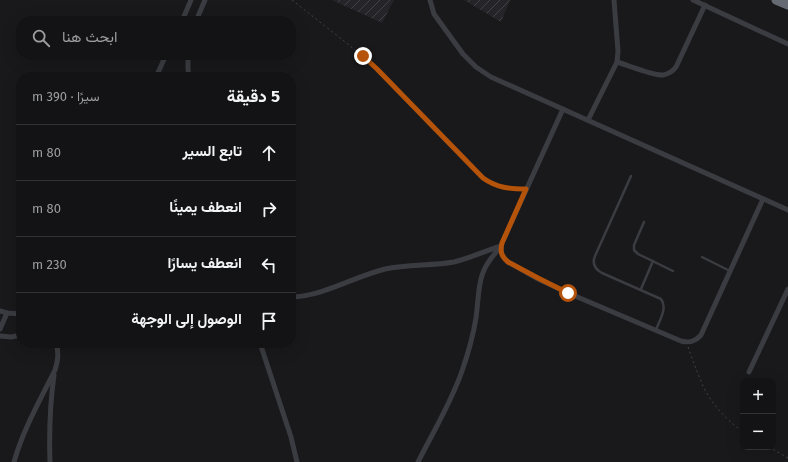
<!DOCTYPE html>
<html lang="ar">
<meta charset="utf-8">
<style>
body{margin:0;font-family:"Fira Sans",Vazirmatn,sans-serif;background:#1c1c1e;color:#f1f3f6;direction:rtl}
.controls{position:absolute;right:12px;bottom:12px;display:grid;overflow:hidden;border-radius:8px;box-shadow:0 4px 16px #0002}
.controls button{width:36px;height:36px;display:grid;place-items:center;padding:0;border:0;border-bottom:1px solid #323234;background:#131315;color:#f1f3f6;font:20px sans-serif}
.stop{position:absolute;width:12px;height:12px;margin:-9px;border:3px solid #b45309;border-radius:50%;background:#fff}
.stop.end{background:#b45309;border-color:#fff;box-shadow:0 1px 4px #0008}
.list{margin:0;padding:0;list-style:none}
h2{display:flex;justify-content:space-between;align-items:center;height:52px;margin:0;padding:0 16px;font-size:17px}
h2 small{font-size:13px;font-weight:400;color:#9d9ea0}
.list li{display:grid;grid-template-columns:26px 1fr auto;gap:12px;align-items:center;box-sizing:border-box;height:56px;padding:0 16px;border-top:1px solid #323234}
.list b{display:block;font-size:15px;white-space:nowrap}
.list em{font-size:13px;font-style:normal;color:#9d9ea0}
.icon{flex:none;width:22px;height:22px;fill:none;stroke:currentColor;stroke-width:2;stroke-linecap:round;stroke-linejoin:round}
.map{position:relative;flex:none;width:788px;height:462px;overflow:hidden;direction:ltr}
.search{position:absolute;background:#131315;box-shadow:0 4px 16px #0002;left:16px;top:16px;width:280px;height:44px;display:flex;align-items:center;gap:10px;box-sizing:border-box;padding:0 14px;border-radius:16px;color:#9d9ea0;font-size:15px}
.panel{position:absolute;background:#131315;box-shadow:0 4px 16px #0002;left:16px;top:72px;width:280px;height:276px;border-radius:16px;direction:rtl}
.map>svg:first-child{display:block}
.industrial{fill:url(#industrial-furrows)}
.lines{fill:none;stroke-linecap:round;stroke-linejoin:round}
.path{stroke:#404348;stroke-width:1;stroke-dasharray:2 3;stroke-linecap:butt}
.service{stroke:#3a3c41;stroke-width:2.5}
.minor{stroke:#3a3c41;stroke-width:5}
.motorway{stroke:#666a72;stroke-width:9}
.route{stroke:#b45309;stroke-width:5}
</style>
<div class="map">
<svg width="788" height="462" viewBox="0 0 788 462">
<defs>
<pattern id="industrial-furrows" width="10" height="10" patternUnits="userSpaceOnUse"><rect width="10" height="10" fill="#252529"/><path d="M-1 1l2-2M0 10L10 0M9 11l2-2" fill="none" stroke="#424246"/></pattern>
</defs>
<rect width="100%" height="100%" fill="#19191c"/>
<g class="industrial">
<path d="M332 0H394L382 23Z"/>
<path d="M464 0H510L501 22Z"/>
</g>
<g class="lines">
<g class="path">
<path d="M292 0 349 45 377 69 483 178C494 186 506 190 520 189"/>
<path d="M688 347C693 361 698 375 704 388 713 406 727 420 743 432"/>
<path d="M769 447 788 458"/>
</g>
<g class="service">
<path d="M631 176 595 256C592 263 595 269 602 273L661 299C668 308 659 321 656 330"/>
<path d="M644 222 634 245V250L638 254 673 271"/>
<path d="M702 257 730 271"/>
<path d="M641 289 653 261"/>
</g>
<g class="minor">
<path d="M430 0 434 14 463 54 476 67 491 77 788 210"/>
<path d="M693 0 788 44"/>
<path d="M182 21 191 0"/>
<path d="M196 21 205 0"/>
<path d="M188 55V69L189 77"/>
<path d="M617 62C627 65 654 76 663 75 669 74 673 71 676 67L705 5"/>
<path d="M156 77 166 55"/>
<path d="M563 109 502 243C500 251 501 256 508 262L538 279 568 293 681 341C689 343 695 342 701 335L763 199"/>
<path d="M588 120 617 62 618 51 614 0"/>
<path d="M291 297C324 296 353 277 385 269 408 264 431 266 454 262 470 258 485 251 501 246"/>
<path d="M0 311 7 313 21 314"/>
<path d="M0 329 7 313"/>
<path d="M0 336 11 337 21 335"/>
<path d="M260 343 291 437 297 462"/>
<path d="M749 372 788 289"/>
<path d="M14 462C23 430 40 400 55 370 58 360 59 353 56 343"/>
<path d="M50 462C49 433 50 404 54 375"/>
<path d="M418 462C433 432 451 403 462 371 468 354 473 336 476 318 480 288 476 272 500 248"/>
</g>
<path class="motorway" d="M776 0 788 5"/>
</g>
<g class="lines">
<path class="route" d="M363 56 377 69 483 178C497 188 510 189 526 189L502 243C500 251 501 256 508 262L538 278 568 293"/>
</g>
</svg>
<div class="controls">
<button>+</button>
<button>−</button>
</div>
<div class="stop" style="left:568px;top:293px"></div>
<div class="stop end" style="left:363px;top:56px"></div>
<div class="search"><svg class="icon" aria-label="search" viewBox="0 0 24 24"><circle cx="10" cy="10" r="6"/><path d="M15 15l6 6"/></svg>ابحث هنا</div>
<section class="panel">
<h2>5 دقيقة<small>سيرًا · 390 m</small></h2>
<ul class="list">
<li><svg class="icon" aria-label="ahead" viewBox="0 0 24 24"><path d="M12 20V5M6 11l6-6 6 6"/></svg><div><b>تابع السير</b></div><em>80 m</em></li>
<li><svg class="icon" aria-label="right" viewBox="0 0 24 24"><path d="M7 20v-9h11M14 6l5 5-5 5"/></svg><div><b>انعطف يمينًا</b></div><em>80 m</em></li>
<li><svg class="icon" aria-label="left" viewBox="0 0 24 24"><path d="M17 20v-9H6M10 6l-5 5 5 5"/></svg><div><b>انعطف يسارًا</b></div><em>230 m</em></li>
<li><svg class="icon" aria-label="arrive" viewBox="0 0 24 24"><path d="M6 21V4h12l-3 4 3 4H6"/></svg><div><b>الوصول إلى الوجهة</b></div></li>
</ul>
</section>
</div>
